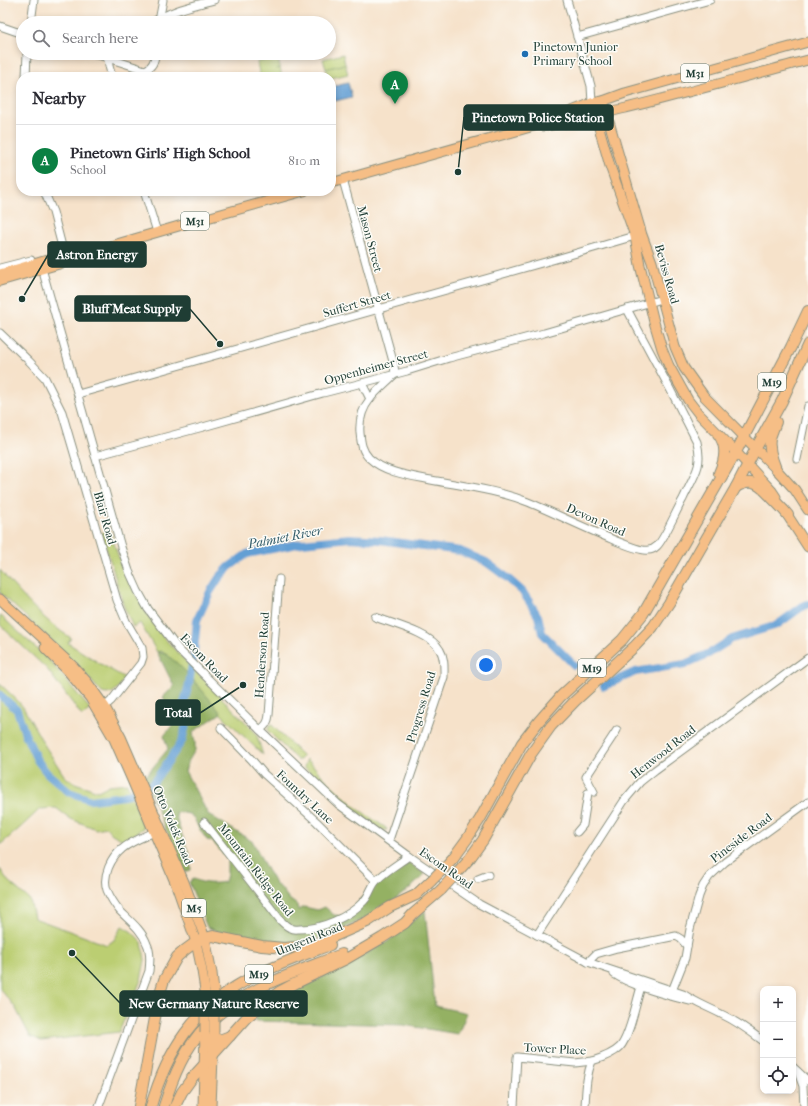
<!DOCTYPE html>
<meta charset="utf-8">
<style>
body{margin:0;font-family:"IM FELL French Canon",serif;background:#f2f2f3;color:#2b2b33}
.controls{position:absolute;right:12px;bottom:12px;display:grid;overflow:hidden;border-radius:8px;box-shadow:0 2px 6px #0003}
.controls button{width:36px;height:36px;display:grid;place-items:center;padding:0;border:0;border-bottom:1px solid #e1e1e2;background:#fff;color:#2b2b33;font:20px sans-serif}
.you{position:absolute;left:486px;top:665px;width:14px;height:14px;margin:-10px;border:3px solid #fff;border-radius:50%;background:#1a73e8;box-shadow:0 0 0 6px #1a73e833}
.badge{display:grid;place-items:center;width:26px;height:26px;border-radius:50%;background:#0b8043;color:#fff;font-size:13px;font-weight:700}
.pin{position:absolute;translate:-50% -33px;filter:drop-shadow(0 1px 2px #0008)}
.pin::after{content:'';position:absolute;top:21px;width:14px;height:12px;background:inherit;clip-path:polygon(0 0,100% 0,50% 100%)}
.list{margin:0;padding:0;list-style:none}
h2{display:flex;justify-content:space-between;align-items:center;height:52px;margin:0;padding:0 16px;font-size:17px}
h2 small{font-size:13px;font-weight:400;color:#7c7c81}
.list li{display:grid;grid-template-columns:26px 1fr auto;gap:12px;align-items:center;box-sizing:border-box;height:72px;padding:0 16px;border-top:1px solid #e1e1e2}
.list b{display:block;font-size:15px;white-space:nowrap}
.list p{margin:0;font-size:13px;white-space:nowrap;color:#7c7c81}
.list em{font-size:13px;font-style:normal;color:#7c7c81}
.icon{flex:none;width:22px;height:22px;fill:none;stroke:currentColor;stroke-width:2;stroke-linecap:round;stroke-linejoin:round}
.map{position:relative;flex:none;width:808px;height:1106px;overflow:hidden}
.search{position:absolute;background:#fff;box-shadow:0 2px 6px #0003;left:16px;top:16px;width:320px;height:44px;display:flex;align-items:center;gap:10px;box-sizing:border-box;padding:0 14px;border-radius:22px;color:#7c7c81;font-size:15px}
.panel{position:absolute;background:#fff;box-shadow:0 2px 6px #0003;left:16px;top:72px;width:320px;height:124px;border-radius:16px}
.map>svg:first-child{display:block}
.green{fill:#bbce72;stroke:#6d8653}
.forest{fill:#94b164;stroke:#5a774c}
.water{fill:#649fd4;stroke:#426e84}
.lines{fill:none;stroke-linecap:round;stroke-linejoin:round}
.river{stroke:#649fd4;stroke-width:8}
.minor-casing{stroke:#8a907f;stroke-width:9}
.major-casing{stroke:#8a907f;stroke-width:11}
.highway-casing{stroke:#8a907f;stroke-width:12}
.minor{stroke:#fff;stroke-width:7}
.major{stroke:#f6be86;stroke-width:9}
.highway{stroke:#f6be86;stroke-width:10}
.major-bridge-casing{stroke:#8a907f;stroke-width:11;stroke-linecap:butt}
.highway-bridge-casing{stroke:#8a907f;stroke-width:12;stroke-linecap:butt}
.major-bridge{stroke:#f6be86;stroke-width:9}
.highway-bridge{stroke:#f6be86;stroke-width:10}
.poi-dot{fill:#1f6fb2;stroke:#fdfcf7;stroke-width:1.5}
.labels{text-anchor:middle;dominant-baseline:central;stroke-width:3;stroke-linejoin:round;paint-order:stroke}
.shield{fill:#fdfcf7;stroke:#62766e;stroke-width:1}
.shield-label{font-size:11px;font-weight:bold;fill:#1f3d34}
.poi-label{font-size:12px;fill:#1f3d34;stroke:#fdfcf7;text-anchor:start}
.street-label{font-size:12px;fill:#1f3d34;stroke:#fdfcf7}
.water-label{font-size:13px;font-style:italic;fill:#375f6c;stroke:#fdfcf7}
.leader{fill:none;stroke:#1f3d34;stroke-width:1.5}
.callout-dot{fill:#1f3d34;stroke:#fdfcf7;stroke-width:1.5}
.callout{fill:#1f3d34;stroke:#1f3d34;stroke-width:1.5}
.callout-label{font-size:13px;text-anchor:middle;font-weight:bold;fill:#fff}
</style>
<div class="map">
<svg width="808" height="1106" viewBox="0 0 808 1106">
<rect width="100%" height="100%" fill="#fdfcf7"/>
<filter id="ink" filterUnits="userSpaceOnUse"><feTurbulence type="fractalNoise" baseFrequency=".025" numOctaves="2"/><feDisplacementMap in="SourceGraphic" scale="8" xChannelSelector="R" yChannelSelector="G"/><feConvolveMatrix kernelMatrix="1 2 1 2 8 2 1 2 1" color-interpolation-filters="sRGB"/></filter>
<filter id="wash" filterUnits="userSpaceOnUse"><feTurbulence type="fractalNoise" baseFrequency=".012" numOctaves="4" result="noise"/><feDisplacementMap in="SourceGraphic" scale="16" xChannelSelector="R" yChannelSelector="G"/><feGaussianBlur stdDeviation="0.9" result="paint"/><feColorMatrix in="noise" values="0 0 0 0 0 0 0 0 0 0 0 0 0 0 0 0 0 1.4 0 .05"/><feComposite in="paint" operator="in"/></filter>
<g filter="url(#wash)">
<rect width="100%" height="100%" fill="#f6e2ca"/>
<g class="green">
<path d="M343 54 345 64 326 69 323 59Z"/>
<path d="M278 57 280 68 276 69 280 68 282 77H260L257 62Z"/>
<path d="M345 64 348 74 331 78V77H328L326 69Z"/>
<path d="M110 531C113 540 116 551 120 560 133 593 150 623 174 649L256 733 263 755C249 741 235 728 221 714 202 693 186 667 161 651L157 652 140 623 133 627 124 607 111 563 101 533Z"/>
<path d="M0 570C20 594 45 622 71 638L68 643 99 663 125 678C119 686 114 697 102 693L78 666 63 651 0 593Z"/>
<path d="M0 615 49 660 90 709 82 716 47 669 0 625Z"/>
<path d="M0 684 18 701 23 707 45 746 65 777 75 783 98 791 109 785 127 783 144 827 135 834 123 840 112 834 106 827 96 829 71 819 56 808 40 809 21 827 0 845Z"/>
<path d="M272 725 303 756 300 760H297L269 732 268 729 269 726Z"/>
<path d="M307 759 328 782 358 809 386 828 387 830H382L347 805 330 791 304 767Z"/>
<path d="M0 869 8 881 30 900 34 918 107 945 114 940 122 926 132 932 142 942 145 960 141 980 119 1032 41 1041 30 1036 15 1007 0 989Z"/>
</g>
<g class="forest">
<path d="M157 652 166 654 178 664 190 676 221 713 193 732 195 742V750L188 762 185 771 208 814 253 842 267 870 271 876 275 884 281 888 289 899 297 905 298 910 304 907 318 910 325 907 334 915 343 916 350 912 376 881 405 862H408L425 874C398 903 345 933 306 941 286 945 259 942 239 937 228 935 217 932 207 927L189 882 194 879C204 884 214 884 225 882L227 874V863L229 861 212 841 207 840 198 827 194 818 189 814 179 812 176 814 178 824 189 854 191 870 184 872 144 778 168 749 164 736 177 719 163 697 174 686Z"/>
<path d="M425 911 435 1006 467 1013 458 1034 403 1025 255 1021 257 1017 288 994 324 976 387 942Z"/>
</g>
<path class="water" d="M348 83 352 97 335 101 331 87Z"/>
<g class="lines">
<g class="river">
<path d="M604 686 635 672 685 664 710 653 732 639 777 625 803 606 808 604"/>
<path d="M0 695 17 710 25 734 37 760 47 773 69 792 91 800 124 796 152 784 163 769 182 741 186 725 184 703 189 684 194 652 197 620 210 592 219 578 229 567 247 554 302 543 350 538 380 540 460 551 486 562 505 576 522 591 530 603 538 616 542 633 574 665"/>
</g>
</g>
</g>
<g filter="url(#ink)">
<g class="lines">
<g class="minor-casing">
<g id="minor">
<path d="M567 0 591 86 592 103"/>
<path d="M159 21 163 0"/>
<path d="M31 23 34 0"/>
<path d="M152 23C170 10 193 6 214 0"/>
<path d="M0 26 23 34"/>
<path d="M577 37 710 0"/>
<path d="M92 53 145 70C153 67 155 60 155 53"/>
<path d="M108 57 109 66 112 77"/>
<path d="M26 77 27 53"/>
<path d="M343 180 394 365 395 374C387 382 377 390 370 399 362 409 359 421 360 433 361 443 362 451 369 458 385 473 411 476 431 480 463 486 498 490 528 502 547 509 636 554 648 550 651 550 655 548 657 546 664 540 677 509 683 499 688 488 695 477 698 466 700 458 699 450 697 442L670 389 627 309"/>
<path d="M44 191 53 212 65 258"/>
<path d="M144 191 157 232"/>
<path d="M41 265 121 547 129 571 138 591 148 609 179 650 260 730 338 804 409 856 479 904 588 962 602 967 683 994C696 1003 708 1007 721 1014 736 1021 750 1031 763 1041"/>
<path d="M0 268 31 260"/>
<path d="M0 333 29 361 45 378 62 412 117 600 126 621 142 648 143 657 141 663 111 701 102 709"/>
<path d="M362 383 370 399"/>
<path d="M78 394 563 257 635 236 639 235"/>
<path d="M95 456 203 427 323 393 362 383 407 371 449 358 544 333 662 299"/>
<path d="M797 459 808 406"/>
<path d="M375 617C393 624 431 633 440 650 445 658 444 668 444 677L389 840"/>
<path d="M221 728 251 759 264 774 317 822 376 881"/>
<path d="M260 730C266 725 268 723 269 715L279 579"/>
<path d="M594 792 586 777 617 730"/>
<path d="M204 822 281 921C284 924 287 927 291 928 294 930 297 929 300 929 322 929 349 917 364 901 370 895 371 886 377 880 386 871 398 864 409 856"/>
<path d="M577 832 583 825 588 793"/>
<path d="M478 879 488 875"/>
<path d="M537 935 624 801 640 782 655 770 808 658"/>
<path d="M588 962 596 954 617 948 676 936 681 939 687 946"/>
<path d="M614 974C628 983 644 988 660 993 670 996 680 999 690 1001"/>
<path d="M670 996 685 958 690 929 699 896 703 886 709 877 725 862 808 802"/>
<path d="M793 1067 808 1081"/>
<path d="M798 1072 803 1086 804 1106"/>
<path d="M99 1106 149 971C150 962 151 952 147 944 142 930 130 921 120 911 115 905 110 897 107 890 102 876 111 858 122 849 131 841 146 836 157 831"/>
<path d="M514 1106 517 1057 575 1063 592 1061"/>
<path d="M585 1106C586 1090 586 1076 592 1061 602 1058 613 1054 620 1047 630 1036 636 1002 641 987"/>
</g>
</g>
<g class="major-casing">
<g id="major">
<path d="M603 101 642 235 652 262 675 347 684 368 704 396 776 469 795 490 808 510"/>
<path d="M592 103 610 166 635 236 640 265 654 322 662 349 669 366 688 400 698 413 736 452 772 491 776 497"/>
<path d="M543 126C571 124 599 114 626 108 687 93 747 76 808 60"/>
<path d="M331 183 534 126 592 103 603 101 625 93 808 42"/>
<path d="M0 274 71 253H85"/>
<path d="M0 281 66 262 75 259 86 253 189 223 304 191"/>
<path d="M784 510 808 547"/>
<path d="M0 599 73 666 88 683 105 707 121 737 184 882 205 938 212 973 214 991"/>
<path d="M45 648 67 670 90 698 114 739 132 780 175 882 196 942 202 971 205 990"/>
<path d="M203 1106 205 1033"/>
<path d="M211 1106 214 1033"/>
</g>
</g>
<g class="highway-casing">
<g id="highway">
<path d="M776 422C774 427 772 432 770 438 768 448 772 459 776 469"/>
<path d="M718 434C727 445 725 460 719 473"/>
<path d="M736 487C753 477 761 486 772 498 777 503 783 509 788 515"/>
<path d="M443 869 453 858 467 839 480 819 522 743 539 721 561 696 622 640 643 614 736 452 791 347 808 311"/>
<path d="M453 877 470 858 483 840 531 754 551 726 575 701 635 646 653 627 669 603 736 487 756 448 782 401 808 344"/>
<path d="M205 1040 222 1039 230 1036"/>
<path d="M139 1106 159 996 164 980 172 966 177 957 185 950 196 942 205 938 213 936 262 946 284 948 308 946 326 940 367 922 390 907 416 895 431 881"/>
<path d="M151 1106C167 1051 194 1009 245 981 272 966 301 956 330 945"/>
<path d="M164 1106C173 1077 185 1047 207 1025 243 988 295 973 342 954"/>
<path d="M175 1106 182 1092 192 1078 247 1017 263 1004 279 992 294 984 346 959 382 938 405 923 413 914 441 890"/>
</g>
</g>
<use href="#minor" class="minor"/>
<use href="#major" class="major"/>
<use href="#highway" class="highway"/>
<g class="major-bridge-casing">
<g id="major-bridge">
<path d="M214 1031V991"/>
<path d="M205 1033V990"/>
</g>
</g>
<g class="highway-bridge-casing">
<g id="highway-bridge">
<path d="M431 881 443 869"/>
<path d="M441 890 453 877"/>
</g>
</g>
<use href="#major-bridge" class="major-bridge"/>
<use href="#highway-bridge" class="highway-bridge"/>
</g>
</g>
<circle class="poi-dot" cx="525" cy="54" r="4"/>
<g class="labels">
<g class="shield">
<rect x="681" y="64" width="28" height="18" rx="3"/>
<rect x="181" y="212" width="28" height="18" rx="3"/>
<rect x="758" y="373" width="28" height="18" rx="3"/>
<rect x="578" y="659" width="28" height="18" rx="3"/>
<rect x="182" y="899" width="24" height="18" rx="3"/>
<rect x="245" y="965" width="28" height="18" rx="3"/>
</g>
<g class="shield-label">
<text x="695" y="73">M31</text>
<text x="195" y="221">M31</text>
<text x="772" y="382">M19</text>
<text x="592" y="668">M19</text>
<text x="194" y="908">M5</text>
<text x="259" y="974">M19</text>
</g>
<g class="poi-label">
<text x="533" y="47">Pinetown Junior<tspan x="533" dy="14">Primary School</tspan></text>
</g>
<g class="street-label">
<text transform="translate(370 239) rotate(75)">Mason Street</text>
<text transform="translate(667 274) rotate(74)">Beviss Road</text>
<text transform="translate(357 304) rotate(-16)">Suffert Street</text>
<text transform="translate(376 367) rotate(-15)">Oppenheimer Street</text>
<text transform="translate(105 518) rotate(74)">Blair Road</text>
<text transform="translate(596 520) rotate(24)">Devon Road</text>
<text transform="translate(262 655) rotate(-86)">Henderson Road</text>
<text transform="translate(204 658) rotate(46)">Escom Road</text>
<text transform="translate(421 707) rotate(-73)">Progress Road</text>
<text transform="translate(663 752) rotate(-38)">Henwood Road</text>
<text transform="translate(305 797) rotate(43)">Foundry Lane</text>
<text transform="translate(173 825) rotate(67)">Otto Volek Road</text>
<text transform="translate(741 838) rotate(-37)">Pineside Road</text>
<text transform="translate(446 868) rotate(35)">Escom Road</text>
<text transform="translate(256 870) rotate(52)">Mountain Ridge Road</text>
<text transform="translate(309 939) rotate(-22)">Umgeni Road</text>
<text transform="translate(555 1049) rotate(3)">Tower Place</text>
</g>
<g class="water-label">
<text transform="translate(285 537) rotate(-11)">Palmiet River</text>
</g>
</g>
<path class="leader" d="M458 172L464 117M22 299L48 255M220 344L190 309M243 685L200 713M72 953L120 1003"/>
<g class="callout-dot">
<circle cx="458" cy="172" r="4"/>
<circle cx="22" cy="299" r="4"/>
<circle cx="220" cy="344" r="4"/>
<circle cx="243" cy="685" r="4"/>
<circle cx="72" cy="953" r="4"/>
</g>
<g class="callout">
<rect x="464" y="105" width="149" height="25" rx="4"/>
<rect x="48" y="242" width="98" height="25" rx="4"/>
<rect x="75" y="296" width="115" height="25" rx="4"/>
<rect x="156" y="700" width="44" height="25" rx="4"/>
<rect x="120" y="991" width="187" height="25" rx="4"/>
</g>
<g class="callout-label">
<text x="538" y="122">Pinetown Police Station</text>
<text x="97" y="259">Astron Energy</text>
<text x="132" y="313">Bluff Meat Supply</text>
<text x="178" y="717">Total</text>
<text x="214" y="1008">New Germany Nature Reserve</text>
</g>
</svg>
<div class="controls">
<button>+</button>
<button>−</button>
<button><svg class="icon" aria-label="locate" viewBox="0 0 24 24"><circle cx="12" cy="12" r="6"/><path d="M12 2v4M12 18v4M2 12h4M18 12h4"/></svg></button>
</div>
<div class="you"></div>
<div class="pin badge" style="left:395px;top:104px">A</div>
<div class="search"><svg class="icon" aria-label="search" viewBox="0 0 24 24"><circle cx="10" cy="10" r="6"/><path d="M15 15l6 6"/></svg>Search here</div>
<section class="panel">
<h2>Nearby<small></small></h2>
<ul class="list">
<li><span class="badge">A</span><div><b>Pinetown Girls' High School</b><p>School</p></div><em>810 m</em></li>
</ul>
</section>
</div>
